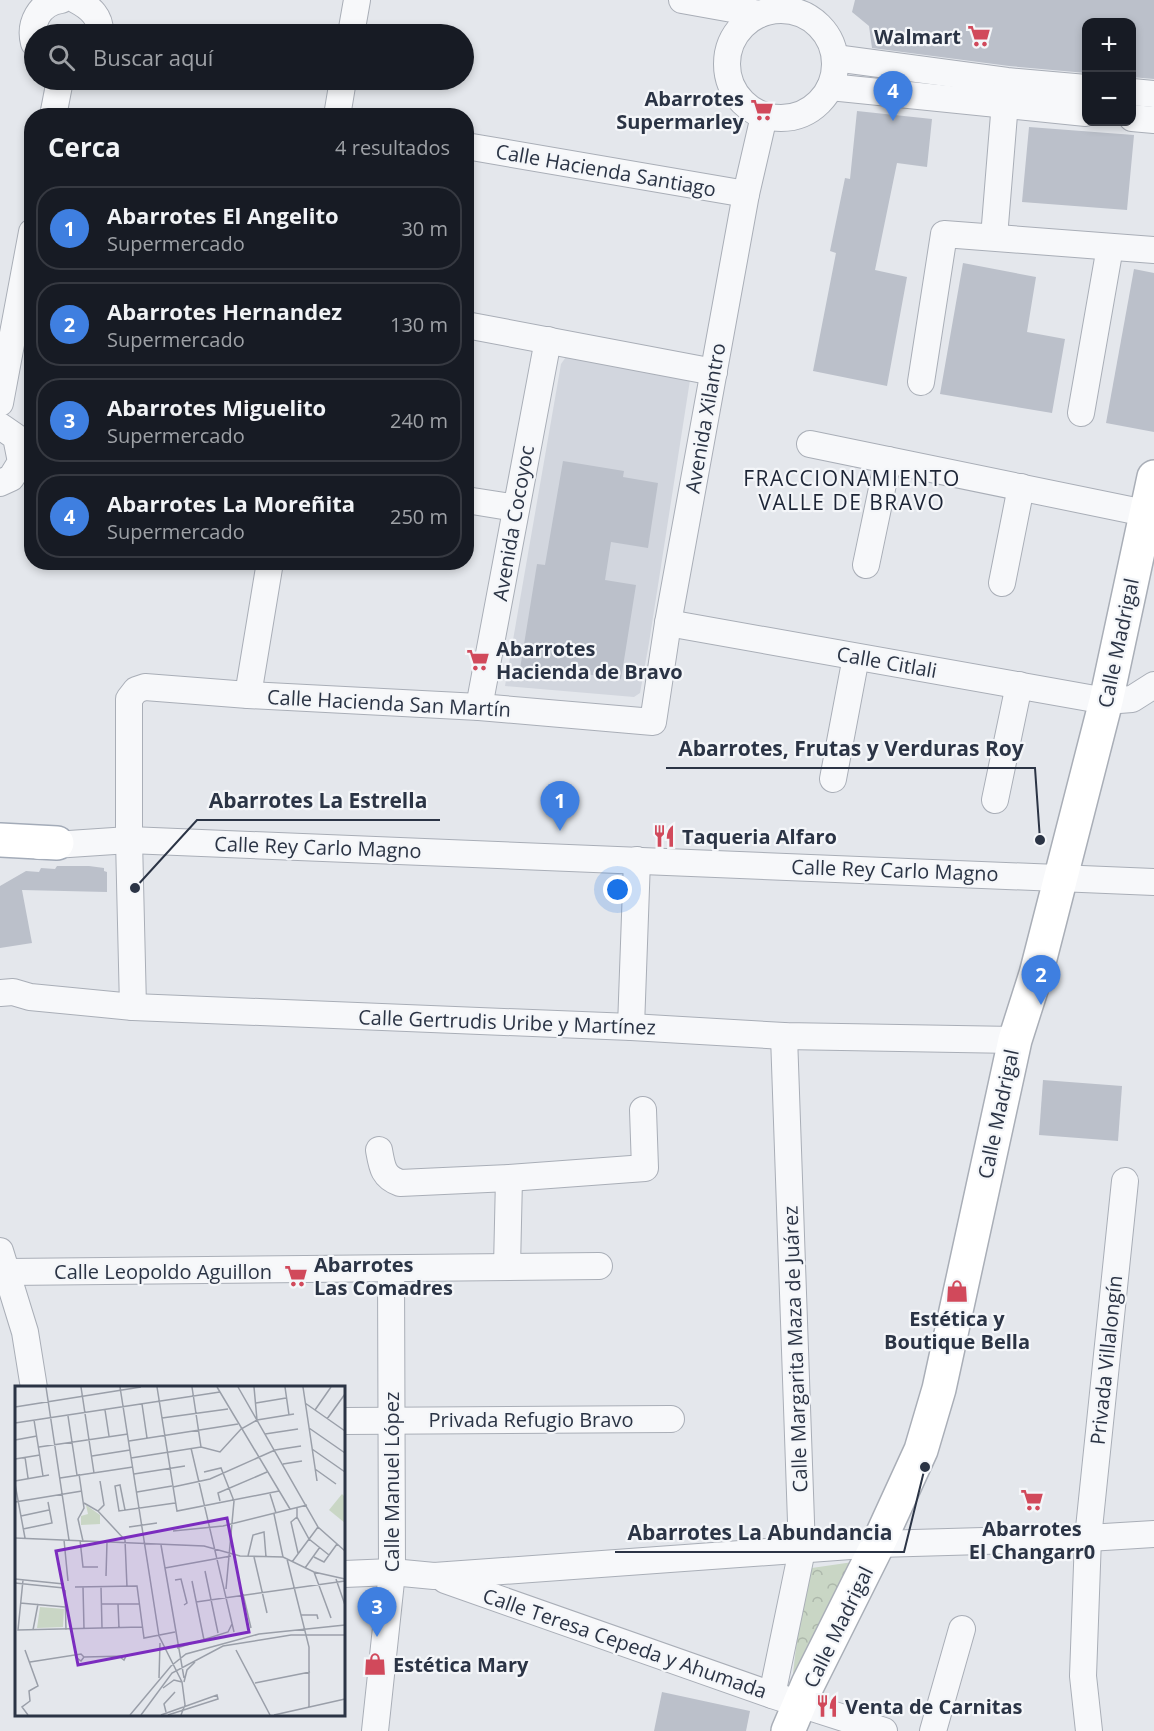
<!DOCTYPE html>
<html lang="es">
<meta charset="utf-8">
<style>
body{margin:0;font-family:"Open Sans",sans-serif;background:#242831;color:#f1f3f6}
.controls{position:absolute;right:18px;top:18px;display:grid;overflow:hidden;border-radius:12px;box-shadow:0 3px 9px #0003}
.controls button{width:54px;height:54px;display:grid;place-items:center;padding:0;border:0;border-bottom:2px solid #363941;background:#171b24;color:#f1f3f6;font:30px sans-serif}
.you{position:absolute;left:618px;top:890px;width:21px;height:21px;margin:-15px;border:4px solid #fff;border-radius:50%;background:#1a73e8;box-shadow:0 0 0 9px #1a73e833}
.badge{display:grid;place-items:center;width:39px;height:39px;border-radius:50%;background:#0f766e;color:#fff;font-size:20px;font-weight:700}
.pin{position:absolute;translate:-50% -50px;filter:drop-shadow(0 2px 3px #0008)}
.pin::after{content:'';position:absolute;top:32px;width:21px;height:18px;background:inherit;clip-path:polygon(0 0,100% 0,50% 100%)}
.list{margin:0;padding:0;list-style:none}
h2{display:flex;justify-content:space-between;align-items:center;height:78px;margin:0;padding:0 24px;font-size:26px}
h2 small{font-size:20px;font-weight:400;color:#9ea1a6}
.list li{display:grid;grid-template-columns:39px 1fr auto;gap:18px;align-items:center;box-sizing:border-box;height:84px;margin:0 12px 12px;padding:0 12px;border:2px solid #363941;border-radius:24px}
.list b{display:block;font-size:22px;white-space:nowrap}
.list p{margin:0;font-size:20px;white-space:nowrap;color:#9ea1a6}
.list em{font-size:20px;font-style:normal;color:#9ea1a6}
.icon{flex:none;width:33px;height:33px;fill:none;stroke:currentColor;stroke-width:2;stroke-linecap:round;stroke-linejoin:round}
.map{position:relative;flex:none;width:1154px;height:1731px;overflow:hidden}
.search{position:absolute;background:#171b24;box-shadow:0 3px 9px #0003;left:24px;top:24px;width:450px;height:66px;display:flex;align-items:center;gap:15px;box-sizing:border-box;padding:0 21px;border-radius:33px;color:#9ea1a6;font-size:22px}
.panel{position:absolute;background:#171b24;box-shadow:0 3px 9px #0003;left:24px;top:108px;width:450px;height:462px;border-radius:24px}
.map>svg:first-child{display:block}
.built{fill:#d2d6de}
.park{fill:url(#park-crowns)}
.building{fill:#bbc0ca}
.lines{fill:none;stroke-linecap:round;stroke-linejoin:round}
.street-casing{stroke:#a9aeb7;stroke-width:28}
.secondary-casing{stroke:#a9aeb7;stroke-width:36}
.primary-casing{stroke:#a3abb8;stroke-width:36}
.street{stroke:#f7f8fa;stroke-width:26}
.secondary{stroke:#fff;stroke-width:33}
.primary{stroke:#fff;stroke-width:33}
.labels{text-anchor:middle;dominant-baseline:central;stroke-width:4.5;stroke-linejoin:round;paint-order:stroke}
.poi-label{font-size:20px;font-weight:bold;fill:#2b3445;stroke:#f4f6f9;text-anchor:start}
.street-label{font-size:20px;fill:#2b3445;stroke:#f4f6f9}
.neighbourhood-label{font-size:21px;letter-spacing:1.5px;fill:#1d2536;stroke:#f4f6f9}
.inset-road{fill:none;stroke:#9a9fa9;stroke-width:1.5}
.view{fill:#7b2cbf;fill-opacity:0.15;stroke:#7b2cbf;stroke-width:3}
.inset-edge{fill:none;stroke:#2b3445;stroke-width:3}
.leader{fill:none;stroke:#2b3445;stroke-width:2}
.callout-dot{fill:#2b3445;stroke:#f4f6f9;stroke-width:2}
.callout-label{font-size:21px;text-anchor:middle;font-weight:bold;fill:#2b3445;stroke:#f4f6f9;stroke-width:4.5;stroke-linejoin:round;paint-order:stroke}
</style>
<div class="map">
<svg width="1154" height="1731" viewBox="0 0 1154 1731">
<defs>
<pattern id="park-crowns" width="20" height="18" patternUnits="userSpaceOnUse" patternTransform="scale(1.5)"><rect width="20" height="18" fill="#c9d6c5"/><path d="M2 6a3 3 0 1 1 6 0M12 15a3 3 0 1 1 6 0" fill="none" stroke="#adb8ab"/></pattern>
</defs>
<rect width="100%" height="100%" fill="#e4e7ec"/>
<path class="built" d="M568 354 690 380 649 643 640 693 634 697 505 686 561 364Z"/>
<path class="park" d="M853 1562 791 1691 805 1569Z"/>
<g class="building">
<path d="M855 0H1154V79L1131 77V22H1086V73L1009 66 872 48 869 26 852 12Z"/>
<path d="M857 111 932 119 927 167 897 163 875 270 907 277 887 386 813 371 836 253 830 251 845 178 850 179Z"/>
<path d="M1029 127 1134 135 1127 210 1022 202Z"/>
<path d="M963 263 1036 277 1027 332 1065 339 1052 413 940 394Z"/>
<path d="M1134 269 1154 273V432L1106 423Z"/>
<path d="M563 461 624 471 623 477 658 483 648 548 611 542 605 580 636 585 621 679 556 670 555 674 520 669 537 564 545 565Z"/>
<path d="M57 866H89L104 868V871L107 872V892L22 890 32 943 0 948V886L26 871 39 872 41 868 55 869Z"/>
<path d="M1043 1080 1122 1086 1118 1141 1039 1135Z"/>
<path d="M662 1692 750 1711 746 1731H654Z"/>
</g>
<g class="lines">
<g class="street-casing">
<g id="street">
<path d="M76 0C91 8 101 17 100 34"/>
<path d="M682 0 760 14"/>
<circle cx="781" cy="64" r="54"/>
<path d="M351 34 357 0"/>
<path d="M34 43C29 24 39 3 61 0"/>
<path d="M835 58 1007 81 1086 88"/>
<path d="M830 87 1086 113"/>
<path d="M1132 92 1154 94"/>
<path d="M53 116 60 80"/>
<path d="M337 116 343 80"/>
<path d="M1132 118 1154 120"/>
<path d="M466 146 746 194"/>
<path d="M994 237 1006 90"/>
<path d="M466 325 714 372"/>
<path d="M921 382 944 234 1154 250"/>
<path d="M0 403 32 232"/>
<path d="M1081 413 1110 247"/>
<path d="M0 426 16 437 21 462 11 478 0 483"/>
<path d="M810 444 1145 513"/>
<path d="M466 500 516 508"/>
<path d="M866 565 888 460"/>
<path d="M1002 583 1021 487"/>
<path d="M668 623 1106 701 1132 699 1154 685"/>
<path d="M248 695 270 562"/>
<path d="M479 707 548 340"/>
<path d="M833 779 856 657"/>
<path d="M995 800 1019 685"/>
<path d="M39 846 129 840 1154 882"/>
<path d="M0 993 13 992 30 997 133 1007 631 1027 784 1036 1015 1040"/>
<path d="M133 1007 129 840V699L136 690 145 687 248 695 479 707 653 722 668 623 746 194 764 116"/>
<path d="M631 1027 637 860"/>
<path d="M379 1150C382 1167 383 1177 400 1183L509 1178 645 1168 643 1110"/>
<path d="M0 1251 25 1332 34 1388"/>
<path d="M507 1267 509 1178"/>
<path d="M7 1272 599 1266"/>
<path d="M344 1421 671 1419"/>
<path d="M344 1574 392 1572 434 1576 878 1544 1088 1538 1154 1534"/>
<path d="M445 1580 772 1695 884 1731"/>
<path d="M772 1695 802 1550 784 1036"/>
<path d="M375 1731 392 1572 391 1269"/>
<path d="M933 1731 962 1629"/>
<path d="M1089 1731 1083 1676 1088 1538 1125 1181"/>
</g>
</g>
<g class="secondary-casing">
<path id="secondary" d="M788 1731 808 1684 878 1544 921 1450 939 1389 1015 1040 1036 974 1106 701 1154 477"/>
</g>
<g class="primary-casing">
<path id="primary" d="M0 840 57 843"/>
</g>
<use href="#street" class="street"/>
<use href="#secondary" class="secondary"/>
<use href="#primary" class="primary"/>
</g>
<defs>
<g id="supermarket-bare" transform="scale(1.8)"><path d="M-6-5.5h2.5l.6 2H6L4.5 2H-2.5L-4.4-4H-6ZM-1.5 3.2a1.3 1.3 0 1 0 .1 0ZM3 3.2a1.3 1.3 0 1 0 .1 0Z" fill="#d1495b" stroke="#f4f6f9" stroke-width="2.5" paint-order="stroke"/></g>
<g id="restaurant-bare" transform="scale(1.8)"><path d="M-5-6h1v4h1v-4h1v4h1v-4h1v5L-1.5 .5V6h-2V.5L-5-1ZM5-6V6H3V1.5H1.5Q1.5-4 5-6Z" fill="#d1495b" stroke="#f4f6f9" stroke-width="2.5" paint-order="stroke"/></g>
<g id="shop-bare" transform="scale(1.8)"><path d="M-5-2.5h2.3a2.7 3.5 0 0 1 5.4 0H5L5.5 6h-11ZM-1.5-2.5h3a1.5 2.3 0 0 0-3 0Z" fill="#d1495b" stroke="#f4f6f9" stroke-width="2.5" paint-order="stroke"/></g>
</defs>
<g fill-rule="evenodd">
<use href="#supermarket-bare" x="979" y="36"/>
<use href="#supermarket-bare" x="762" y="110"/>
<use href="#supermarket-bare" x="478" y="660"/>
<use href="#restaurant-bare" x="664" y="836"/>
<use href="#supermarket-bare" x="296" y="1276"/>
<use href="#shop-bare" x="957" y="1291"/>
<use href="#supermarket-bare" x="1032" y="1500"/>
<use href="#shop-bare" x="375" y="1664"/>
<use href="#restaurant-bare" x="827" y="1706"/>
</g>
<g class="labels">
<g class="poi-label">
<text x="961" y="36" text-anchor="end">Walmart</text>
<text x="744" y="98" text-anchor="end">Abarrotes<tspan x="744" dy="23">Supermarley</tspan></text>
<text x="496" y="648">Abarrotes<tspan x="496" dy="23">Hacienda de Bravo</tspan></text>
<text x="682" y="836">Taqueria Alfaro</text>
<text x="314" y="1264">Abarrotes<tspan x="314" dy="23">Las Comadres</tspan></text>
<text x="957" y="1318" text-anchor="middle">Estética y<tspan x="957" dy="23">Boutique Bella</tspan></text>
<text x="1032" y="1528" text-anchor="middle">Abarrotes<tspan x="1032" dy="23">El Changarr0</tspan></text>
<text x="393" y="1664">Estética Mary</text>
<text x="845" y="1706">Venta de Carnitas</text>
</g>
<g class="street-label">
<text transform="translate(606 170) rotate(10)">Calle Hacienda Santiago</text>
<text transform="translate(705 418) rotate(-80)">Avenida Xilantro</text>
<text transform="translate(513 523) rotate(-80)">Avenida Cocoyoc</text>
<text transform="translate(1118 643) rotate(-78)">Calle Madrigal</text>
<text transform="translate(887 662) rotate(10)">Calle Citlali</text>
<text transform="translate(389 703) rotate(3)">Calle Hacienda San Martín</text>
<text transform="translate(318 847) rotate(2)">Calle Rey Carlo Magno</text>
<text transform="translate(895 870) rotate(2)">Calle Rey Carlo Magno</text>
<text transform="translate(507 1022) rotate(2)">Calle Gertrudis Uribe y Martínez</text>
<text transform="translate(998 1114) rotate(-78)">Calle Madrigal</text>
<text x="163" y="1271">Calle Leopoldo Aguillon</text>
<text transform="translate(795 1349) rotate(-92)">Calle Margarita Maza de Juárez</text>
<text transform="translate(1106 1360) rotate(-84)">Privada Villalongín</text>
<text x="531" y="1419">Privada Refugio Bravo</text>
<text transform="translate(391 1482) rotate(-90)">Calle Manuel López</text>
<text transform="translate(838 1627) rotate(-64)">Calle Madrigal</text>
<text transform="translate(625 1643) rotate(19)">Calle Teresa Cepeda y Ahumada</text>
</g>
<g class="neighbourhood-label">
<text x="852" y="478">FRACCIONAMIENTO<tspan x="852" dy="24">VALLE DE BRAVO</tspan></text>
</g>
</g>
<g transform="translate(15 1386)">
<rect width="330" height="330" fill="#e4e7ec"/>
<path d="M71 119 85 129V138L66 139V130L73 128ZM25 221 49 223 48 241 22 242Z" fill="#c9d6c5"/>
<path d="M327 108 330 111V137L314 124Z" fill="#c9d6c5"/>
<path class="inset-road" d="M31 1 54 154M66 1 79 87M105 1 144 250 167 296 170 319 166 329M142 1 162 125 264 105M177 1 186 61M202 1 275 123M223 1 303 141 330 165M239 1 242 34M270 1 274 29M288 1 302 95M241 17 271 12M290 17 330 45M127 18 132 52M0 21 126 1M90 24 94 50M300 24 316 1M53 30 62 89M147 32 213 23M312 33 330 8M19 34 28 90M0 37 205 6M294 42 330 67M250 48 283 43M0 54 22 50M114 55 223 38M24 61 113 48M176 62 219 246M297 63 330 86M77 70 115 64M10 71 13 92M116 72 186 61 205 66 226 43 242 34 279 28M0 73 25 69M268 78 287 75M300 83 321 98M189 86 206 82 219 115 211 203M64 88 69 122 63 133 68 155M119 88 170 80M45 92 118 81M0 95 34 89M0 98 10 152M158 101 195 93 260 64 286 60M122 106 157 100M255 108 261 127M205 115 203 107 252 86M0 116 67 105M69 117 83 125 110 154 112 201M282 122V131L294 153 314 169M110 124 105 99 100 100 104 125 160 117M83 125 89 119 85 95M259 128 268 171M6 130 34 124M282 131 276 136 283 167M114 141 142 137M8 143 37 137 33 116M158 145 208 140 292 119M0 152 189 160 225 170 268 171 299 186 330 193M49 154 53 195M65 154 68 181H83M146 159 169 292M233 170 238 149 249 146 251 171M239 171 252 227M299 171 309 176 322 158M272 173 294 261V321M277 176 303 141M150 182 216 170M290 182 305 161M190 185 203 247M299 186 316 232M91 190 92 156M0 193 49 198M321 193 330 219M8 194 3 244 127 241M160 194 166 193 172 217 169 219M177 195 189 254M0 197 49 202M60 201 122 200 129 252 160 246M68 201 69 243M86 201 87 242M50 204 51 244M228 208 236 242M181 216 330 195M5 217 50 221M86 218H124M103 218 104 242M286 229H302L303 233M18 244 23 218M162 262 213 246 217 238M10 264 23 300 14 305 15 315 7 321 13 329M221 264 255 329M69 271 111 270 109 274 105 271M15 276 66 268 69 271 66 275 62 272M144 292 145 257M169 296 172 284 180 276M240 297 295 286M148 302 159 294 167 296M151 326 149 318 160 306M115 329 156 280 171 268 244 248 330 239M126 329 157 287 208 260 276 249H330M146 329 202 309 203 313 153 329M259 329 330 313"/>
<path class="view" d="M212 132 234 246 63 279 41 165Z"/>
<rect width="330" height="330" class="inset-edge"/>
</g>
<path class="leader" d="M1040 840L1035 768H666M135 888L197 820H440M925 1467L904 1552H615"/>
<g class="callout-dot">
<circle cx="1040" cy="840" r="6"/>
<circle cx="135" cy="888" r="6"/>
<circle cx="925" cy="1467" r="6"/>
</g>
<g class="callout-label">
<text x="851" y="756">Abarrotes, Frutas y Verduras Roy</text>
<text x="318" y="808">Abarrotes La Estrella</text>
<text x="760" y="1540">Abarrotes La Abundancia</text>
</g>
</svg>
<div class="controls">
<button>+</button>
<button>−</button>
</div>
<div class="you"></div>
<div class="pin badge" style="left:560px;top:831px;background:#3f7fe0">1</div>
<div class="pin badge" style="left:1041px;top:1005px;background:#3f7fe0">2</div>
<div class="pin badge" style="left:377px;top:1637px;background:#3f7fe0">3</div>
<div class="pin badge" style="left:893px;top:121px;background:#3f7fe0">4</div>
<div class="search"><svg class="icon" aria-label="search" viewBox="0 0 24 24"><circle cx="10" cy="10" r="6"/><path d="M15 15l6 6"/></svg>Buscar aquí</div>
<section class="panel">
<h2>Cerca<small>4 resultados</small></h2>
<ul class="list">
<li><span class="badge" style="background:#3f7fe0">1</span><div><b>Abarrotes El Angelito</b><p>Supermercado</p></div><em>30 m</em></li>
<li><span class="badge" style="background:#3f7fe0">2</span><div><b>Abarrotes Hernandez</b><p>Supermercado</p></div><em>130 m</em></li>
<li><span class="badge" style="background:#3f7fe0">3</span><div><b>Abarrotes Miguelito</b><p>Supermercado</p></div><em>240 m</em></li>
<li><span class="badge" style="background:#3f7fe0">4</span><div><b>Abarrotes La Moreñita</b><p>Supermercado</p></div><em>250 m</em></li>
</ul>
</section>
</div>
